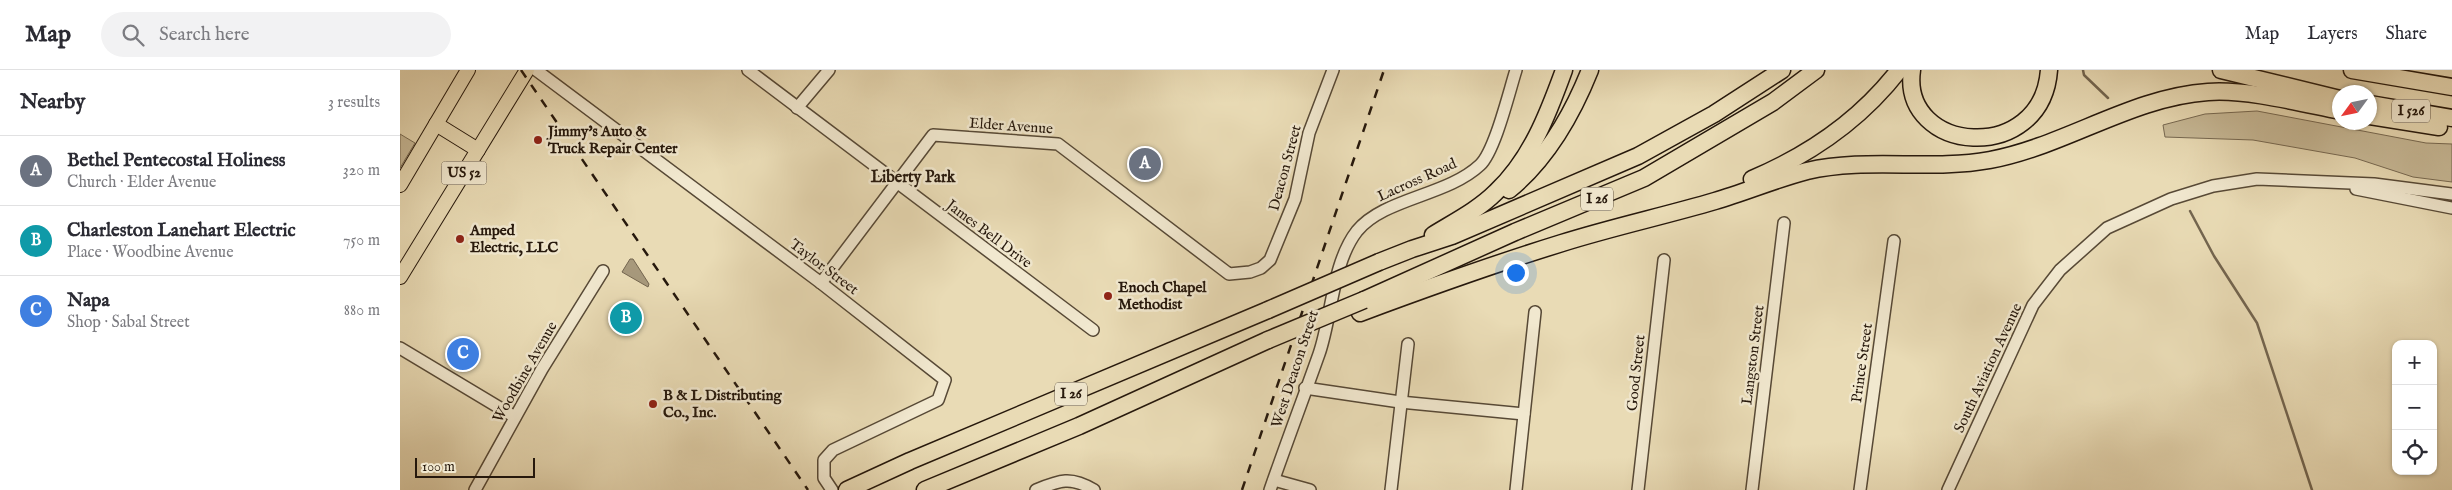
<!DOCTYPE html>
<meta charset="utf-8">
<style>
body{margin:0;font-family:"IM FELL English",serif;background:#f2f2f3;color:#2b2b33}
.controls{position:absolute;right:15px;bottom:15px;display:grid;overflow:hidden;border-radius:10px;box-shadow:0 1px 4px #0004}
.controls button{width:45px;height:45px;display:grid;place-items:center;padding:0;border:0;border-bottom:1px solid #e1e1e2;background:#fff;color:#2b2b33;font:25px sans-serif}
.compass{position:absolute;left:1932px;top:15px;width:45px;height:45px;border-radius:50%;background:#fff;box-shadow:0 1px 4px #0004;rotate:237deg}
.scale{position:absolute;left:15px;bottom:12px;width:120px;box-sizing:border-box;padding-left:5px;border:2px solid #26180c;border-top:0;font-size:14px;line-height:18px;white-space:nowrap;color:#26180c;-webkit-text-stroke:4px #f1e8cf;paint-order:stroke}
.you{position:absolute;left:1115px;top:202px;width:18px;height:18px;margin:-12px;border:4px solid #fff;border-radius:50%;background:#1a73e8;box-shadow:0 0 0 8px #1a73e833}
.badge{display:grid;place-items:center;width:32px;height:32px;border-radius:50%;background:#7c3aed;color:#fff;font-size:16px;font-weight:700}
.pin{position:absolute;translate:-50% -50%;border:2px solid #fff;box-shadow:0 1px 5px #0006}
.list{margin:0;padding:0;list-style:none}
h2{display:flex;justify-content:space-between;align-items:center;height:65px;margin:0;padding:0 20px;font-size:21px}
h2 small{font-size:16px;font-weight:400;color:#7c7c81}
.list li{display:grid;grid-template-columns:32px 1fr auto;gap:15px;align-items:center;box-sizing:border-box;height:70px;padding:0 20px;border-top:1px solid #e1e1e2}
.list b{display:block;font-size:19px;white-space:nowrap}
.list p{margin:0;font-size:16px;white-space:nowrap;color:#7c7c81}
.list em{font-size:16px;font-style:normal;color:#7c7c81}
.icon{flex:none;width:28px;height:28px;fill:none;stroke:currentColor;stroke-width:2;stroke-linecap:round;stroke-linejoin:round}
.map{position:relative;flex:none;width:2052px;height:420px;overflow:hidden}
header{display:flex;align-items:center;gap:30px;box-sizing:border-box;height:70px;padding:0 25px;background:#fff;border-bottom:1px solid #e1e1e2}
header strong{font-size:24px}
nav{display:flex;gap:28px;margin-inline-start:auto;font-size:18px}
.search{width:350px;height:45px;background:#f2f2f3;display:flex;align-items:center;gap:12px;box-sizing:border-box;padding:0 18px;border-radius:28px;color:#7c7c81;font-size:19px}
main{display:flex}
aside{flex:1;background:#fff}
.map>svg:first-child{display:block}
.green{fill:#c8ba98;stroke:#776952}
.water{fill:#a7997c;stroke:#73654f}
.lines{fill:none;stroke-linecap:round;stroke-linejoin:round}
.stream{stroke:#73654f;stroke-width:2.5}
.minor-casing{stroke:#574936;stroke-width:14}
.major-casing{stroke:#26180c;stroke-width:16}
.highway-casing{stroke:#26180c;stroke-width:19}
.minor{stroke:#f1e8cf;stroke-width:11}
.major{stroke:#e9dbb5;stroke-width:14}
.highway{stroke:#e9dbb5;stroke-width:16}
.rail{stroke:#26180c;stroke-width:2.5;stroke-dasharray:9 9;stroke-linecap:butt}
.highway-bridge-casing{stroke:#26180c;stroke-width:19;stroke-linecap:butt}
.highway-bridge{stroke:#e9dbb5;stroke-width:16}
.poi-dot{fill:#8f2418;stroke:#f1e8cf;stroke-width:2}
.labels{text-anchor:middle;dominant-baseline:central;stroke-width:5;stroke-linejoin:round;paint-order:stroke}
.shield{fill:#f1e8cf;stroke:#635646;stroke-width:1}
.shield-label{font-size:14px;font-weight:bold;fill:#26180c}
.street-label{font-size:15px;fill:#26180c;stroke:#f1e8cf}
.poi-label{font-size:15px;font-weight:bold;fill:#26180c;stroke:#f1e8cf;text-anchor:start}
.neighbourhood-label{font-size:16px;font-weight:bold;fill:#26180c;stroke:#f1e8cf}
</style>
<header>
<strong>Map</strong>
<div class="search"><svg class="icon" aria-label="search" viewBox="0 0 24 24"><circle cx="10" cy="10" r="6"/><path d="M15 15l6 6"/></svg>Search here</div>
<nav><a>Map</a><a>Layers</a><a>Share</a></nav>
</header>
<main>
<aside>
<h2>Nearby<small>3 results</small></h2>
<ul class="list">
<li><span class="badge" style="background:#6b7280">A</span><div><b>Bethel Pentecostal Holiness</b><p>Church · Elder Avenue</p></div><em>320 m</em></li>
<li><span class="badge" style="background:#0f9aa8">B</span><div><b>Charleston Lanehart Electric</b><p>Place · Woodbine Avenue</p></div><em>750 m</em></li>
<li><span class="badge" style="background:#3f7fe0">C</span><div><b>Napa</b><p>Shop · Sabal Street</p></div><em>880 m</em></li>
</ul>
</aside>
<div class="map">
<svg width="2052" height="420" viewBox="0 0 2052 420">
<rect width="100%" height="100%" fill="#e9dbb5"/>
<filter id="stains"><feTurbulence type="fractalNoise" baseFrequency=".004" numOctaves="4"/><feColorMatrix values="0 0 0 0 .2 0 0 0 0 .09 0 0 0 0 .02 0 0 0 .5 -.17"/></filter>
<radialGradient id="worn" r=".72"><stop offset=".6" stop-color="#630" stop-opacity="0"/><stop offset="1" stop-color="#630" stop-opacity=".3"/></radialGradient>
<g class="green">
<path d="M1857 41 2026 73 2052 74V112L2013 107 1955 88 1853 70 1765 67 1763 55 1805 44Z"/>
<path d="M0 64 15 73 0 98Z"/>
</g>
<path class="water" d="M230 189H233L249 214 248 217 222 202Z"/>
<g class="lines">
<g class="stream">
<path d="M1683 0 1684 5 1708 28"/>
<path d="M1790 141 1814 186 1857 253 1912 420"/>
</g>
<g class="minor-casing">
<g id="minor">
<path d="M136 0 421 213 545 310 538 330 433 380 424 390V408L432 420"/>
<path d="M348 0 693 260"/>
<path d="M397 38 429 0"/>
<path d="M1956 119 2052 138"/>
<path d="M421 213 533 65 658 74 829 204 850 202 861 198 870 190 895 129 909 63 933 0"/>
<path d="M0 278 115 347"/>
<path d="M905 318 1000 332 1124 344"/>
<path d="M874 410 910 420"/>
<path d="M75 420 142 299 203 201"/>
<path d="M636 420C660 410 671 406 694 420"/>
<path d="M870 420C886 374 903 329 919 284 932 247 932 193 957 161 984 128 1047 126 1080 95 1095 81 1109 22 1116 0"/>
<path d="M991 420 1008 274"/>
<path d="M1116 420 1135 242"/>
<path d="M1238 420 1264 190"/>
<path d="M1352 420 1384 153"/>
<path d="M1460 420 1494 171"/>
<path d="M1548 420 1633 235 1660 200 1707 158 1771 129 1813 116 1857 109 1974 114 2052 124"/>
</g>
</g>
<g class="major-casing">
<g id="major">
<path d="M36 54 78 80"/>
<path d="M0 115 68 0"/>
<path d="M0 207 127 0"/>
</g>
</g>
<g class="highway-casing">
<g id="highway">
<path d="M1512 0C1500 84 1642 96 1649 0"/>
<path d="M1821 0 1940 29"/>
<path d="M1952 0 2052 17"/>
<path d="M1970 34 2052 48"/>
<path d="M1970 46 2039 57"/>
<path d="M1352 109C1409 85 1461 49 1499 0"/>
<path d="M1109 120C1147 89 1172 45 1190 0"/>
<path d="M1033 165C1054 152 1078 140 1096 122 1131 89 1148 44 1164 0"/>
<path d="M979 192 1012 179 1052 166 1238 86 1314 44 1382 0"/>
<path d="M964 230 1115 162 1244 108 1373 32 1416 0"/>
<path d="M960 243C1027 218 1094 194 1162 173 1213 157 1264 146 1315 131 1346 122 1376 109 1407 101 1467 87 1530 101 1590 90 1665 76 1732 27 1808 22 1847 19 1900 33 1940 41"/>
<path d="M447 420 510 391 868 240"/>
<path d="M525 420 679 356 868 270"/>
</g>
</g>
<use href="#minor" class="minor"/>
<use href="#major" class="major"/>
<use href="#highway" class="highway"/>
<g class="rail">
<path d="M121 0 408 420"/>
<path d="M842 420 984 0"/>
</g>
<g class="highway-bridge-casing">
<g id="highway-bridge">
<path d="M868 240 979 192"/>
<path d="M868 270 964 230"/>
</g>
</g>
<use href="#highway-bridge" class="highway-bridge"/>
</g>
<g class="poi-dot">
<circle cx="138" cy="70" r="5"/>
<circle cx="60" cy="169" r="5"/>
<circle cx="708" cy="226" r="5"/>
<circle cx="253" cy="334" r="5"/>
</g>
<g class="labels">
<g class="shield">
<rect x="1992" y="29.5" width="38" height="23" rx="4"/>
<rect x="41.5" y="91.5" width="45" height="23" rx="4"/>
<rect x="1181" y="117.5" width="32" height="23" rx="4"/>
<rect x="655" y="312.5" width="32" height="23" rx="4"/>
</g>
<g class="shield-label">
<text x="2011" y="41">I 526</text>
<text x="64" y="103">US 52</text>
<text x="1197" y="129">I 26</text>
<text x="671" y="324">I 26</text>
</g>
<g class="street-label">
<text transform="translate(611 56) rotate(4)">Elder Avenue</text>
<text transform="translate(885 98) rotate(-75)">Deacon Street</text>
<text transform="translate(1017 110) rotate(-24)">Lacross Road</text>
<text transform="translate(589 164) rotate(37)">James Bell Drive</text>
<text transform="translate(424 197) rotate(37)">Taylor Street</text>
<text transform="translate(1353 285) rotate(-83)">Langston Street</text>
<text transform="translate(1462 293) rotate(-82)">Prince Street</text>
<text transform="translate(1588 298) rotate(-65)">South Aviation Avenue</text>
<text transform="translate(895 299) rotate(-72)">West Deacon Street</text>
<text transform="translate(125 302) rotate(-60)">Woodbine Avenue</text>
<text transform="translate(1236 303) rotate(-84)">Good Street</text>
</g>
<g class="poi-label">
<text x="148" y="61">Jimmy's Auto &amp;<tspan x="148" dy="17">Truck Repair Center</tspan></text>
<text x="70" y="160">Amped<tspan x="70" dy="17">Electric, LLC</tspan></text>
<text x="718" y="217">Enoch Chapel<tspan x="718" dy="17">Methodist</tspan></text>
<text x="263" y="325">B &amp; L Distributing<tspan x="263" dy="17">Co., Inc.</tspan></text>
</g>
<g class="neighbourhood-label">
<text x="513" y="108">Liberty Park</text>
</g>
</g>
<rect width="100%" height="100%" filter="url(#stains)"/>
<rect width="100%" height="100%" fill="url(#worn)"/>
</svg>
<div class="controls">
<button>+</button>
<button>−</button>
<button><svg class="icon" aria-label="locate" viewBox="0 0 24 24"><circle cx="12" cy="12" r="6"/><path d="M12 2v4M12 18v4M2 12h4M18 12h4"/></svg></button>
</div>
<svg class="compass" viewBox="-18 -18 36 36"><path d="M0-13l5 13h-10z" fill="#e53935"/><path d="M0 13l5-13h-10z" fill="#7c7c81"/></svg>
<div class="scale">100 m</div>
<div class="you"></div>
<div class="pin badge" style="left:745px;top:94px;background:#6b7280">A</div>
<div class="pin badge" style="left:226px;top:248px;background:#0f9aa8">B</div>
<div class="pin badge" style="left:63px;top:284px;background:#3f7fe0">C</div>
</div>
</main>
